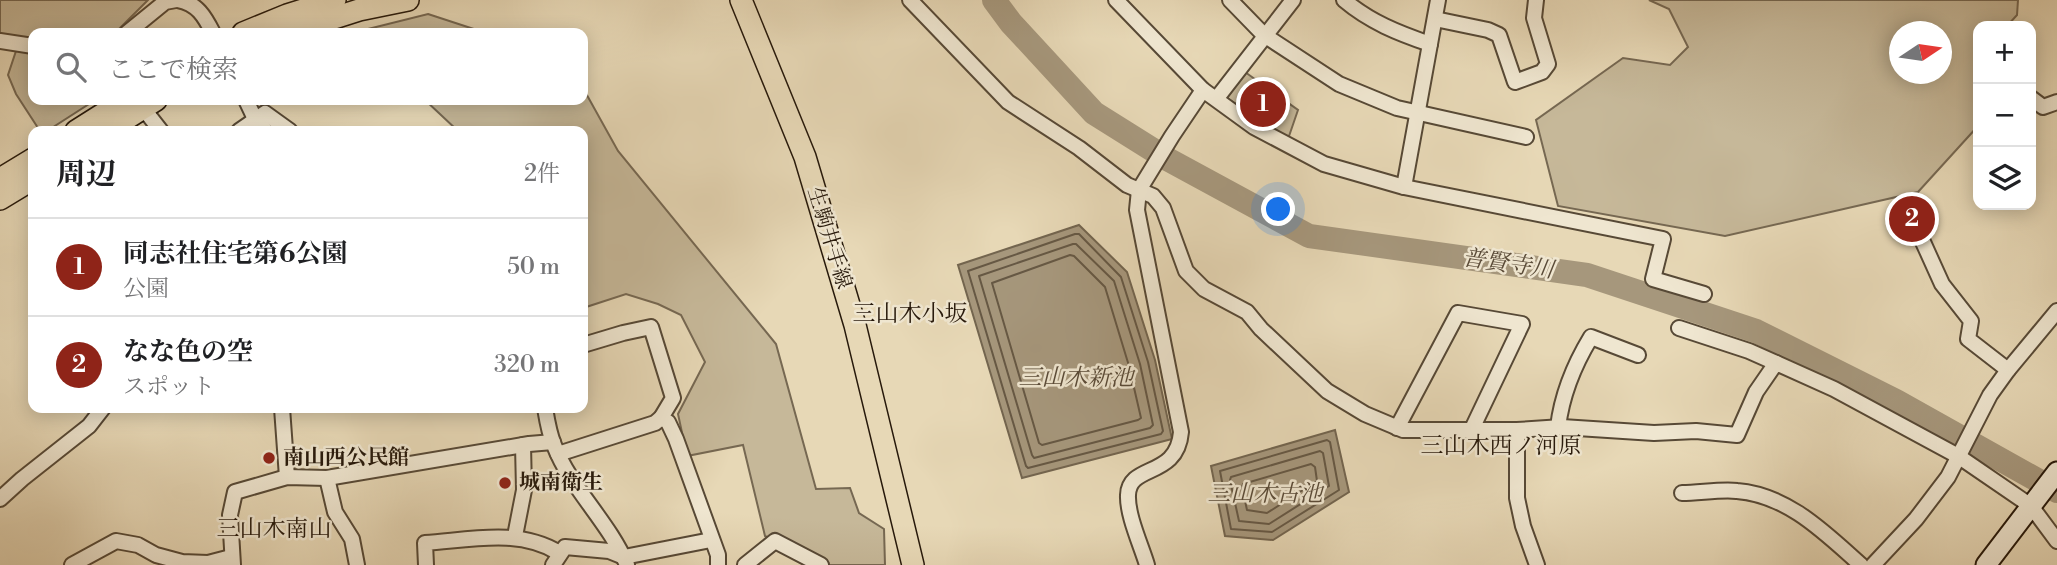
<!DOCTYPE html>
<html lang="ja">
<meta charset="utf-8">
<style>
body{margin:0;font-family:"Libre Bodoni","Noto Serif JP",serif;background:#f2f2f2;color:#202124}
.controls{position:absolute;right:21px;top:21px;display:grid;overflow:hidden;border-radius:14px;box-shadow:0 4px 18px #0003}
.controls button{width:63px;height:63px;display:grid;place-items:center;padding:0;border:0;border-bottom:2px solid #e0e0e0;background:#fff;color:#202124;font:35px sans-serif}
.compass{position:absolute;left:1889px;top:21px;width:63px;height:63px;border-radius:50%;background:#fff;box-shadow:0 4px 18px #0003;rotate:77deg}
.you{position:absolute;left:1279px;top:210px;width:24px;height:24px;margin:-18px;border:5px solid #fff;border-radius:50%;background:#1a73e8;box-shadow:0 0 0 10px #1a73e833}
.badge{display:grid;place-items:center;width:46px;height:46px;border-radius:50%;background:#8f2418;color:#fff;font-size:23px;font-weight:700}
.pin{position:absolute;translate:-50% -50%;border:4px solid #fff;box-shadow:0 2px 7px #0006}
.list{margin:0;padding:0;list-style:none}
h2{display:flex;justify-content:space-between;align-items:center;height:91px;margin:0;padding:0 28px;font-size:30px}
h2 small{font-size:23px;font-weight:400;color:#757577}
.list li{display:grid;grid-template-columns:46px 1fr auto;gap:21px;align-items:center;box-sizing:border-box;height:98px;padding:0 28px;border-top:2px solid #e0e0e0}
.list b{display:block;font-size:26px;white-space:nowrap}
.list p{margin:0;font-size:23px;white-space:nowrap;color:#757577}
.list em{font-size:23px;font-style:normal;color:#757577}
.icon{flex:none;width:38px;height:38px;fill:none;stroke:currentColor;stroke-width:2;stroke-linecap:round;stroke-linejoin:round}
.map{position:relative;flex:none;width:2057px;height:565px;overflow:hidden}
.search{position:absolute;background:#fff;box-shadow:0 4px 18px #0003;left:28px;top:28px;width:560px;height:77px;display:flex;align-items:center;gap:18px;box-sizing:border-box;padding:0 24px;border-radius:14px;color:#757577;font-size:26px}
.panel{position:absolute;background:#fff;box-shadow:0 4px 18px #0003;left:28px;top:126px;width:560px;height:287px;border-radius:14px}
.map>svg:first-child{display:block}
.green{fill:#c6b899;stroke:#766852;stroke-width:2;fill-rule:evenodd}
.water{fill:#a6977c;stroke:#73654f;stroke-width:2}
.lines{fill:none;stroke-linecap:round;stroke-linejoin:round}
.shore{stroke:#665844;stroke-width:2}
.river{stroke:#a6977c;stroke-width:24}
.street-casing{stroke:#574936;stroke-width:18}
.secondary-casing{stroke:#27190b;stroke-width:23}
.primary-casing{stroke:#27190b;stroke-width:24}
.street{stroke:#efe6d0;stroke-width:14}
.secondary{stroke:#efe6d0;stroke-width:19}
.primary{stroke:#e7d8b6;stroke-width:21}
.poi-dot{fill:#8f2418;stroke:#efe6d0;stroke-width:2.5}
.labels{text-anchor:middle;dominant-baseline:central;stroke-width:5;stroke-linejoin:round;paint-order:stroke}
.street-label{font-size:21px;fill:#27190b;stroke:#efe6d0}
.poi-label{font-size:21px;font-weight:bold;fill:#27190b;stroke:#efe6d0;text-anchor:start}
.water-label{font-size:23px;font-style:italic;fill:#5a4b38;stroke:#efe6d0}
.neighbourhood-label{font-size:23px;fill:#27190b;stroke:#efe6d0}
</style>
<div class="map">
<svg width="2057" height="565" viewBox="0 0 2057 565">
<rect width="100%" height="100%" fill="#e7d8b6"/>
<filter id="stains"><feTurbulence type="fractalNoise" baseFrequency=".00286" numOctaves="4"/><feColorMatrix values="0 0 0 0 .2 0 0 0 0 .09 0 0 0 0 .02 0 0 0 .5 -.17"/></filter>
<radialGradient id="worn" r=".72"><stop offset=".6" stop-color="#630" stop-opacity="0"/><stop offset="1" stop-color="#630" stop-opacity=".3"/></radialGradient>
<g class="green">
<path d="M0 0H148L115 33H33V46L0 37Z"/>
<path d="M1649 0H2018L2017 15 2007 26H1978V126L1918 192 1725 236 1558 206 1536 120 1623 58 1670 65 1688 47 1669 9ZM1899 32H1941V74H1899Z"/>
<path d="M428 14 486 33H352Z"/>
<path d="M17 48 33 52V100H89V104L47 131H40L16 94 8 75Z"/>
<path d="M1245 72 1298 110 1288 139 1227 98Z"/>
<path d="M583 88 618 151 776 344 816 489 850 488 859 513 884 529 885 565H818L765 536 743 445 687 456 678 414 705 362 681 315 658 304 626 294 583 308V131H458L425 100H583Z"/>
</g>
<g class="water">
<path d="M1079 225 1127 272 1155 360 1172 439 1022 478 958 265Z"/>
<path d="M1335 430 1349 492 1273 540 1225 536 1211 466Z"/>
</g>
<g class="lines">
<g class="shore">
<path d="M1075 234H1079L1121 277 1148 362 1163 431 1161 434 1028 468 1026 466 968 271Z"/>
<path d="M1073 244H1076L1114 281 1140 364 1153 425 1150 428 1034 458 1032 455 979 276Z"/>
<path d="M1070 255 1074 256 1105 287 1129 366 1141 418 1138 420 1042 445 1039 443 992 283Z"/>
<path d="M1327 440 1330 442 1339 490 1272 532 1231 529 1220 471Z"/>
<path d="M1320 451 1323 453 1329 486 1269 524 1239 521 1230 480 1231 477Z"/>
<path d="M1311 464 1315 467 1317 481 1267 513 1247 510 1242 487 1243 484Z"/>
</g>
<path class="river" d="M994 0 1011 23 1094 113 1169 160 1309 236 1587 275 1756 331 1896 401 2057 491"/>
<g class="street-casing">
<g id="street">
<path d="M178 0C197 3 205 17 213 33"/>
<path d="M910 0 1008 102 1079 148 1127 185 1153 196 1163 208 1186 271 1204 289 1247 312 1261 329 1327 391 1365 414 1403 430H1517V498L1523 526 1537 565"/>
<path d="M1116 0 1203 90 1254 127 1324 164 1404 187 1663 239 1653 279 1704 294"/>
<path d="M1230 0 1264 35 1339 84 1397 108 1526 137"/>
<path d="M1344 0C1370 22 1398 33 1430 44"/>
<path d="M1435 19 1488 30 1499 35 1515 82 1542 72 1548 64 1534 18 1536 0"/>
<path d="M127 33 165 2 176 0"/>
<path d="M0 41 33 46"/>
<path d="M1217 98 1293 0"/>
<path d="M2031 98 2043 107 2057 102"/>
<path d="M246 100 255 119 266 131"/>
<path d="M136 106 143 108 161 131"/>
<path d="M239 131 265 113 290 131"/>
<path d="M1404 187 1438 0"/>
<path d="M1923 242 1942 284 1971 321 1968 339 2008 370"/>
<path d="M1679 328 1749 351 1776 363"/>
<path d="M583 345 623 333 651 327 673 398 661 418 668 422 676 439 718 555V565"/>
<path d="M282 408 287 477"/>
<path d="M545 408C547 420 549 433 554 445 571 489 609 522 627 565"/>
<path d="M1558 427C1562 394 1574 365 1591 337L1638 355"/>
<path d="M1397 428 1458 313 1522 324 1471 431"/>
<path d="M1517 430 1562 427 1654 433 1696 431 1737 435 1756 392 1776 363 1834 389 1958 456 2031 506 2057 541"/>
<path d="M558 454 655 423 661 418"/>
<path d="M327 478 335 512 352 539 357 565"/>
<path d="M1682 493C1699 493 1722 489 1737 491 1788 495 1825 533 1861 565"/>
<path d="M0 499 22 479 89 426 103 408"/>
<path d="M515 536 524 490 523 445"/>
<path d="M72 565 116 541 138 545 156 555 182 562 208 563 231 557"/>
<path d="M233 565 230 515 235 492 287 477 327 478 529 444 553 442"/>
<path d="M426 565 425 543C470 540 519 528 559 553"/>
<path d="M553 565 565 547 609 551 624 557 711 540"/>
<path d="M745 565 775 541 821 565"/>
<path d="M1147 565C1141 545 1127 515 1128 495 1129 463 1177 479 1181 432L1137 210 1139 190 1172 136 1203 90"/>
<path d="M1873 565 1916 519 1948 477 1990 395 2008 370 2057 311"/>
</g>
</g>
<g class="secondary-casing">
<path id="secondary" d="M1986 565 2057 472"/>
</g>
<g class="primary-casing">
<g id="primary">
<path d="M741 0 805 157 855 325 913 565"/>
<path d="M243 33 287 15 335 0"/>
<path d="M287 33 359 10 408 0"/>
<path d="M76 131 125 100"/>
<path d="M107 131 156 100"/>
<path d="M0 179 33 159"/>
<path d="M0 199 33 179"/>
</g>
</g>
<use href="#street" class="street"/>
<use href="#secondary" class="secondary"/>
<use href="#primary" class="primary"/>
</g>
<g class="poi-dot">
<circle cx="269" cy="458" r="7"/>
<circle cx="505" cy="483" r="7"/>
</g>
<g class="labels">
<g class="street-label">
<text transform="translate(829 238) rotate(73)">生駒井手線</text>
</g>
<g class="poi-label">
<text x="283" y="458">南山西公民館</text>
<text x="519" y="483">城南衛生</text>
</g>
<g class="water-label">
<text transform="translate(1508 264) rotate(8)">普賢寺川</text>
<text x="1076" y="378">三山木新池</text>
<text x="1265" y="494">三山木古池</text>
</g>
<g class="neighbourhood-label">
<text x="910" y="314">三山木小坂</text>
<text x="1501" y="446">三山木西ノ河原</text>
<text x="274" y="529">三山木南山</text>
</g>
</g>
<rect width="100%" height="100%" filter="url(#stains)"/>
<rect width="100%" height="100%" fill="url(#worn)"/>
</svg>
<div class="controls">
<button>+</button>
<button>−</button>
<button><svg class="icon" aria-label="layers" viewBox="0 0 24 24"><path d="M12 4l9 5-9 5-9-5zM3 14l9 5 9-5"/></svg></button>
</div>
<svg class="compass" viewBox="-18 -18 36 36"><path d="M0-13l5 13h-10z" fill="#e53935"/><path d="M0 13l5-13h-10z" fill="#757577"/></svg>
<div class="you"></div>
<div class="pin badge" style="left:1263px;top:104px">1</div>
<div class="pin badge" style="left:1912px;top:219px">2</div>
<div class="search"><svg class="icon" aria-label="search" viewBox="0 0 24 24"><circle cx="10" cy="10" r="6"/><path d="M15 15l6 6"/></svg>ここで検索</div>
<section class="panel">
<h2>周辺<small>2件</small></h2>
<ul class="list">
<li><span class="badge">1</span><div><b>同志社住宅第6公園</b><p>公園</p></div><em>50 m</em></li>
<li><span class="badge">2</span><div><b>なな色の空</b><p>スポット</p></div><em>320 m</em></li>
</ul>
</section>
</div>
